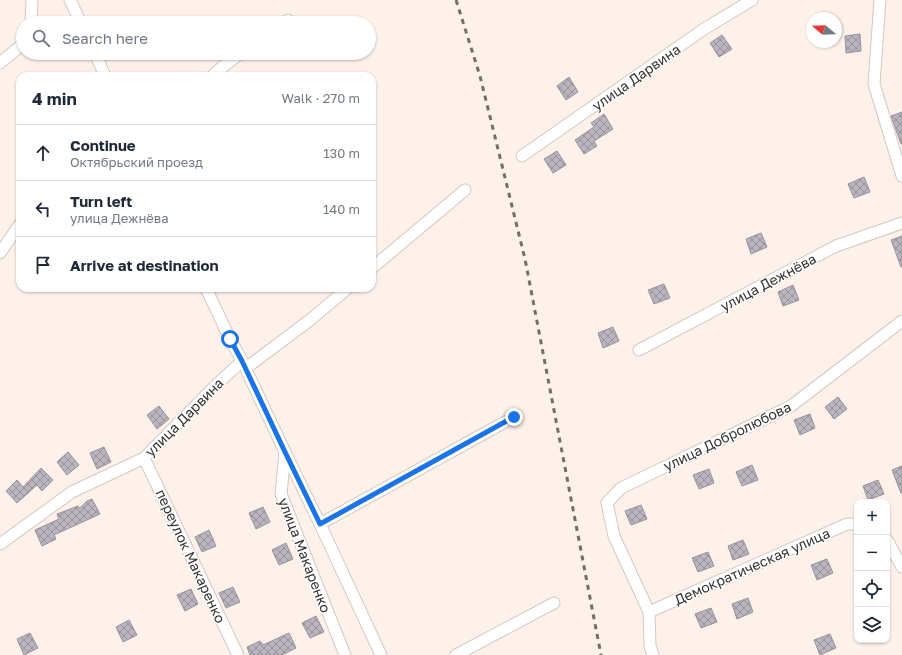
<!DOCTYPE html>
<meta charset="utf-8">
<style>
body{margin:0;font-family:"Golos Text",sans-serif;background:#f2f2f3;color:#1f2937}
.controls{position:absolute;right:12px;bottom:12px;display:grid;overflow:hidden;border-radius:8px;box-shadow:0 1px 3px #0004}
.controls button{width:36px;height:36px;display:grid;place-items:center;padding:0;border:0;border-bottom:1px solid #e0e1e3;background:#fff;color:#1f2937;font:20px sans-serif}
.compass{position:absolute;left:806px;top:12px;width:36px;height:36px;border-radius:50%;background:#fff;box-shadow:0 1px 3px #0004;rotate:289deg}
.stop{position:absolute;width:12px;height:12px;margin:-9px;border:3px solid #1a73e8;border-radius:50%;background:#fff}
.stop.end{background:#1a73e8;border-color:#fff;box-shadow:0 1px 4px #0008}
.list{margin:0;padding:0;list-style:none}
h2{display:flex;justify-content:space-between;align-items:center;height:52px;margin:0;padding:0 16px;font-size:17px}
h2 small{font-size:13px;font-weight:400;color:#747a83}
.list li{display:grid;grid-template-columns:26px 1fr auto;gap:12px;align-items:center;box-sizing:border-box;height:56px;padding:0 16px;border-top:1px solid #e0e1e3}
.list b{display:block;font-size:15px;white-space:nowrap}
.list p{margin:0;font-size:13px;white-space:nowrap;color:#747a83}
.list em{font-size:13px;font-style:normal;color:#747a83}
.icon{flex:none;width:22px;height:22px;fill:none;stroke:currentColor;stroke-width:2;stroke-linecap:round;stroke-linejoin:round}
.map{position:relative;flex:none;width:902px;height:655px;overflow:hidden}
.search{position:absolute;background:#fff;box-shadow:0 1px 3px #0004;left:16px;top:16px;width:360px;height:44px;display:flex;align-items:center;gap:10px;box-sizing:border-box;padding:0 14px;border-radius:22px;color:#747a83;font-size:15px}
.panel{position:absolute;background:#fff;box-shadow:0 1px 3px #0004;left:16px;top:72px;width:360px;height:220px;border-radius:12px}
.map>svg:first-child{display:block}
.building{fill:url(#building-cross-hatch);stroke:#98929c}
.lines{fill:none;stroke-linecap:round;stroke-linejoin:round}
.minor-casing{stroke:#d3c8c1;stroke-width:13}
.minor{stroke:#fff;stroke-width:11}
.rail{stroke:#746e69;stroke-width:3;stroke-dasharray:5 5;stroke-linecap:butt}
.route{stroke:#1a73e8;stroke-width:5}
.labels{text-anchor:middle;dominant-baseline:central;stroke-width:3;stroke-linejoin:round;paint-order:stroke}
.street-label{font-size:14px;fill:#36322f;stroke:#fff}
</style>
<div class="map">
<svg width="902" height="655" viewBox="0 0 902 655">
<defs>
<pattern id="building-cross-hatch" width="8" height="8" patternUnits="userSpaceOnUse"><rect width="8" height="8" fill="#bab4be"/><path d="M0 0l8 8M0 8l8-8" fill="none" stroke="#98939b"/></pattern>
</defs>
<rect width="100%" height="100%" fill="#fdf1ea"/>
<g class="building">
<path d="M860 34 861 51 846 53 845 36Z"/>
<path d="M722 35 732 49 719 57 710 43Z"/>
<path d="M569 77 578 92 566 100 557 86Z"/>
<path d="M902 112V144H901L891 116Z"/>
<path d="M604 114 613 129 594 141 597 146 584 154 575 140 594 127 591 123Z"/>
<path d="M557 151 566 165 553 173 544 159Z"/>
<path d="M864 177 870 192 854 198 848 184Z"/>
<path d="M761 233 767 247 751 254 746 239Z"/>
<path d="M902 236V267H901L891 240Z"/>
<path d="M664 284 670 298 654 304 648 290Z"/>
<path d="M793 285 799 300 783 306 778 292Z"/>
<path d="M613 327 619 341 603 348 598 333Z"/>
<path d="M838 397 847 409 834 419 825 407Z"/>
<path d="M159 406 169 419 157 429 147 415Z"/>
<path d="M810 414 815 428 800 435 794 420Z"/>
<path d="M104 447 111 462 97 469 90 453Z"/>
<path d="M68 452 79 465 67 475 57 462Z"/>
<path d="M752 465 758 480 742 486 736 472Z"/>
<path d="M902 466V493H901L892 470Z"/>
<path d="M41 468 53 480 42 491 37 485 17 503 6 491 17 480 23 487Z"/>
<path d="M709 469 714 483 699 489 693 475Z"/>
<path d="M878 480 884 494 868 500 863 486Z"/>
<path d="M92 499 100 514 54 535 56 539 42 546 35 530 59 519 57 514 78 506 80 508 87 501Z"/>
<path d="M641 505 647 519 631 525 625 511Z"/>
<path d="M263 507 270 522 256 529 249 513Z"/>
<path d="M209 530 216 546 202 552 195 537Z"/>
<path d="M743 540 749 554 733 560 728 546Z"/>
<path d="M286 543 293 559 279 565 272 550Z"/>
<path d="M708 552 714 566 698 572 692 558Z"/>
<path d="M827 559 833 573 817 580 811 565Z"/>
<path d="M233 587 240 602 226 608 219 593Z"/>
<path d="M191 589 198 604 185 611 177 595Z"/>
<path d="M748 598 753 612 737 619 732 604Z"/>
<path d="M711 608 717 622 701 628 695 614Z"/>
<path d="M316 616 324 632 310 638 302 623Z"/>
<path d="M129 620 137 635 123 642 116 627Z"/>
<path d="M30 633 38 648 24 655 17 639Z"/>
<path d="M289 633 296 648 282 655H250L247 647 260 641 263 645Z"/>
<path d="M830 634 836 648 820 655 814 640Z"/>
</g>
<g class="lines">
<g class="minor-casing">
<g id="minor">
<path d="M70 0 81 23"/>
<path d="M880 0 874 84 902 176"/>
<path d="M31 23 32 0"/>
<path d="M283 23 288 20"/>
<path d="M95 53 105 76"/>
<path d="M0 63 23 44"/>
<path d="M212 76 221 68 241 53"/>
<path d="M522 156 704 29 752 0"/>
<path d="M0 253 20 224"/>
<path d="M372 268 465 190"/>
<path d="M206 288 230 339 242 361 285 452 320 524 381 655"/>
<path d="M639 350 836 246 902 223"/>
<path d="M246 368 310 320 348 288"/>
<path d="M285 452 281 494 345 655"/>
<path d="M144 458 238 655"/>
<path d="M320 524 514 417"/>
<path d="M887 540 902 567"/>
<path d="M0 544 72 492 144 458 213 388 242 361"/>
<path d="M649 612 847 524H857"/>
<path d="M456 655 554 603"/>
<path d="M653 655 650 646 649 612 614 536 607 503 621 488 791 406 902 321"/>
</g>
</g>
<use href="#minor" class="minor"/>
<path class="rail" d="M456 0 480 76 525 259 601 655"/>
</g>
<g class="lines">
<path class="route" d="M230 339 242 361 285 452 320 524 514 417"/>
</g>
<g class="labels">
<g class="street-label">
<text transform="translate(636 77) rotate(-35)">улица Дарвина</text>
<text transform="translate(768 282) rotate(-28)">улица Дежнёва</text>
<text transform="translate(184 417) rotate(-45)">улица Дарвина</text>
<text transform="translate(727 436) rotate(-26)">улица Добролюбова</text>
<text transform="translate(305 555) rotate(69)">улица Макаренко</text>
<text transform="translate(191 556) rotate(65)">переулок Макаренко</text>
<text transform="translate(752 566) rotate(-24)">Демократическая улица</text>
</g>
</g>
</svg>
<div class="controls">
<button>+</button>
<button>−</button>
<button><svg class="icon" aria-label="locate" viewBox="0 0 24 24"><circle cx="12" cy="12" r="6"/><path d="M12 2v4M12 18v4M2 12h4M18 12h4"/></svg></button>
<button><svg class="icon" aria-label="layers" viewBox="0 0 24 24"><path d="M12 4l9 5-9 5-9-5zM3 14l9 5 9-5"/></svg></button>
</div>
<svg class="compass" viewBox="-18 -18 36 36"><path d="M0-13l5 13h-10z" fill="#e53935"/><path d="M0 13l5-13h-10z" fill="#747a83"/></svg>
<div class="stop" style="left:230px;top:339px"></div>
<div class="stop end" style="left:514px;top:417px"></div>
<div class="search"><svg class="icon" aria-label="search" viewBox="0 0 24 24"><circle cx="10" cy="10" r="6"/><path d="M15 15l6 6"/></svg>Search here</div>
<section class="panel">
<h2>4 min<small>Walk · 270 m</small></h2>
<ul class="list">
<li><svg class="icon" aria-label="ahead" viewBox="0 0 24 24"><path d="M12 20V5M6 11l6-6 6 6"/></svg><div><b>Continue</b><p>Октябрьский проезд</p></div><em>130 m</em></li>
<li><svg class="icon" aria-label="left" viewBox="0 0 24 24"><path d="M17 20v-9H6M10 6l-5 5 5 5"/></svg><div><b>Turn left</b><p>улица Дежнёва</p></div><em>140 m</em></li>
<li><svg class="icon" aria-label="arrive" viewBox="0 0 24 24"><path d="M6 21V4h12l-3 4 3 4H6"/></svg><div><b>Arrive at destination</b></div></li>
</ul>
</section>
</div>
